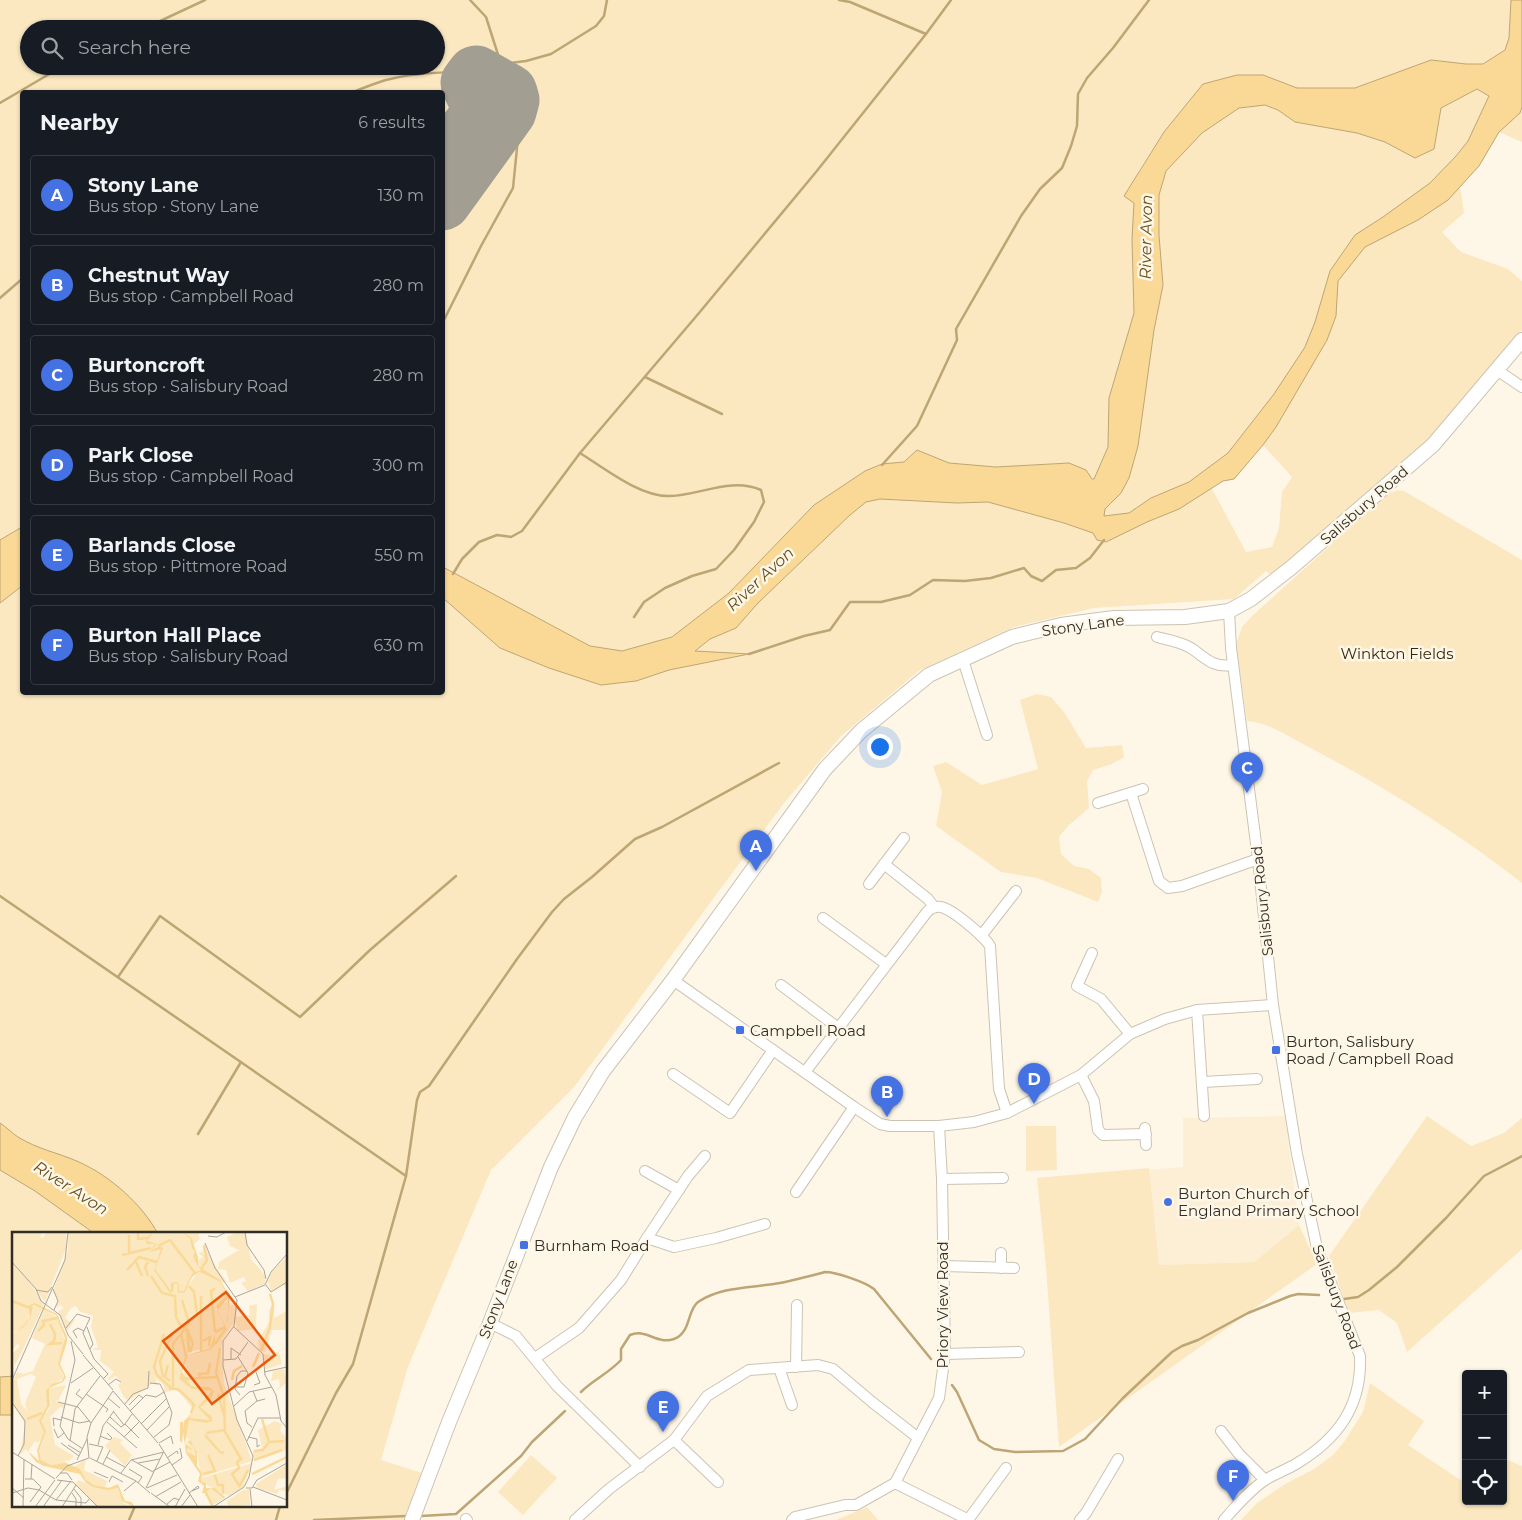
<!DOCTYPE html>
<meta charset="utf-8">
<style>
body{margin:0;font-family:Montserrat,sans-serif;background:#242831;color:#f1f3f6}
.controls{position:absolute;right:15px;bottom:15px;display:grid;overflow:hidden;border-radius:5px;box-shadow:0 1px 4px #0004}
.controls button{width:45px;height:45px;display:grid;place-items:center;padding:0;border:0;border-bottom:1px solid #363941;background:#171b24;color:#f1f3f6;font:25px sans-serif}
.you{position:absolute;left:879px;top:746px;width:18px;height:18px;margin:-12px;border:4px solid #fff;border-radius:50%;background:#1a73e8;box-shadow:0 0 0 8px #1a73e833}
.badge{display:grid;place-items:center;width:32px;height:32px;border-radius:50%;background:#4472e3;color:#fff;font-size:16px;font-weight:700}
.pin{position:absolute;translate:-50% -41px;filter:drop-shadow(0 1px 2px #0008)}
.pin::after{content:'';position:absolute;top:26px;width:18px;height:15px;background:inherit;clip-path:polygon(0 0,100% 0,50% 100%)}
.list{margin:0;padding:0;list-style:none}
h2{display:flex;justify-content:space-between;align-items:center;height:65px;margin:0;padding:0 20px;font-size:21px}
h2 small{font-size:16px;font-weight:400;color:#9ea1a6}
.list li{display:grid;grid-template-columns:32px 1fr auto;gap:15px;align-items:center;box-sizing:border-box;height:80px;margin:0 10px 10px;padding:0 10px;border:1px solid #363941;border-radius:5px}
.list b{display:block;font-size:19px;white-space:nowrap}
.list p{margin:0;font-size:16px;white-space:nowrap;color:#9ea1a6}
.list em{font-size:16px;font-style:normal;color:#9ea1a6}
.icon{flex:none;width:28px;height:28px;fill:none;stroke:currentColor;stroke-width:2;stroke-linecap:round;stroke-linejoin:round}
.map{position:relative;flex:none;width:1522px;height:1520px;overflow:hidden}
.search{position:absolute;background:#171b24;box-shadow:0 1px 4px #0004;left:20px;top:20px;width:425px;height:55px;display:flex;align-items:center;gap:12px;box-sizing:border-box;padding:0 18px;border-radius:28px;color:#9ea1a6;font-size:19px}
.panel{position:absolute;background:#171b24;box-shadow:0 1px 4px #0004;left:20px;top:90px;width:425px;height:605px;border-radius:5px}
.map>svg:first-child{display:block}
.built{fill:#fcefd6}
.green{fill:#fbe8c0;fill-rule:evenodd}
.water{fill:#fad996;stroke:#bda574;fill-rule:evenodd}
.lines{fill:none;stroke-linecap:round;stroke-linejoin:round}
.stream{stroke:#bda574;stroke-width:2.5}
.runway{stroke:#a39e92;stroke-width:59}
.minor-casing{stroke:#ccc4b2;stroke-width:12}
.secondary-casing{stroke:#ccc4b2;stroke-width:16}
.minor{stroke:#fff;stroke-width:10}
.secondary{stroke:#fff;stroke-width:14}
.poi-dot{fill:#4472e3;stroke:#fef7e8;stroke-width:2}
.labels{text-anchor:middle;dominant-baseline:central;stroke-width:5;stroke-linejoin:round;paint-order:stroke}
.street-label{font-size:15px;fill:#302d26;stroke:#fef7e8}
.park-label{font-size:15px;fill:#36280a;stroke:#fef7e8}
.poi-label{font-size:15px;fill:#302d26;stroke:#fef7e8;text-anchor:start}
.water-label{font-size:16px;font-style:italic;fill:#644e1b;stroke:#fef7e8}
.inset-river{fill:none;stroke:#fad996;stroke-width:2.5}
.inset-road{fill:none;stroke:#aca69a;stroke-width:1}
.view{fill:#e8590c;fill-opacity:0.15;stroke:#e8590c;stroke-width:2.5}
.inset-edge{fill:none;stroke:#302d26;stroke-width:2.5}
</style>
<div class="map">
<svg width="1522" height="1520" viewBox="0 0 1522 1520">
<rect width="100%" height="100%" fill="#fef7e8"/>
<path class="built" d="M1285 1116 1299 1225 1254 1262 1159 1265 1037 1178 1183 1167V1118Z"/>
<g class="green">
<path d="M0 0H1511L1509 38 1505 50 1483 64H1466L1431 60 1355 88H1297L1263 75H1237L1203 84 1164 132 1139 170 1134 203 1132 239 1134 313 1109 398 1108 447 1094 479 1069 463 996 467 949 463 917 450 904 462 882 464 865 471 814 505 729 593 672 637 622 651 590 646 443 567 442 92H22V527L0 540ZM29 29H436V66H29Z"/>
<path d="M1477 89 1489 96 1468 141 1450 162 1461 192 1464 213 1442 232 1461 252 1508 269 1522 281V330L1432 438 1272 576 1266 571 1234 599 1094 608 1014 627 920 670 841 736 784 803 575 1086 491 1170 408 1367 381 1460 422 1473 404 1520H0V603L22 586V692H442L443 598 500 648 549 668 601 685 636 681 669 670 746 654 695 652 710 639 736 628 758 603 850 515 866 502 880 499 957 503 988 502 1064 523 1094 533 1105 509 1111 504 1129 478 1138 446 1154 330 1162 285 1159 235V195L1166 171 1202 133 1240 107 1265 105 1278 110 1295 122 1357 133 1385 142 1415 157 1434 149 1441 108ZM1276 427 1263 445 1292 477 1282 492 1279 528 1272 547 1246 552 1203 472 1228 453 1239 440ZM14 1234H286V1506H14Z"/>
<path d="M1522 107V142L1499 132 1520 113Z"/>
<path d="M1398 490 1404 491 1522 560V883C1454 830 1380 784 1303 744 1285 735 1267 722 1247 721L1236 644 1242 627 1251 617 1386 495Z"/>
<path d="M1037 694 1051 697 1064 712 1086 748 1122 745 1124 757 1112 764 1093 770 1087 781 1089 808 1068 826 1059 837 1061 854 1074 866 1089 869 1101 878 1102 892 1098 902 1037 878 1001 872 936 826 942 792 933 766 946 762 982 785 1038 769 1020 700Z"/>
<path d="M1427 1116 1471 1146 1504 1133 1522 1118V1249L1407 1352 1397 1323 1379 1310 1349 1313 1329 1256Z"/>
<path d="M1026 1126H1056L1057 1170 1026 1171Z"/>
<path d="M1149 1168 1159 1265 1254 1262 1299 1225 1317 1264 1059 1447 1046 1267 1037 1178Z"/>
<path d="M1370 1383 1424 1421 1408 1445 1462 1481 1466 1477V1501H1503V1458L1522 1466V1520H1241L1257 1503 1285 1484 1314 1469 1333 1455 1344 1442 1363 1412Z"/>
<path d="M531 1455 557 1478 523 1515 498 1492Z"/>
<path d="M867 1507 878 1520H836Z"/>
</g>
<g class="water">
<path d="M1511 0H1522V107L1520 113 1499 132 1479 166 1448 200 1418 220 1365 247 1338 281 1336 316 1327 340 1276 427 1263 445 1234 479 1223 481 1179 509 1147 522 1106 542 1097 540 1093 533 1064 523 988 502 957 503 880 499 866 502 850 515 758 603 736 628 710 639 695 651 749 654 669 670 636 681 601 685 549 668 500 648 443 598V567L590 646 622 651 672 637 729 593 814 505 865 471 882 464 904 462 917 450 949 463 996 467 1069 463 1086 470 1092 479H1094L1108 447 1109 398 1134 313 1132 239 1134 203 1124 196 1164 132 1203 84 1237 75H1263L1297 88H1355L1431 60 1466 64H1483L1505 50 1509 38ZM1477 89 1489 96 1468 141 1456 156 1430 183 1383 217 1355 235 1330 271 1315 322 1305 347 1274 394 1228 453 1189 482 1151 498 1129 513 1104 516 1105 509 1121 493 1129 478 1138 446 1154 330 1163 285 1159 235V195L1166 171 1202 133 1239 108 1265 105 1278 110 1295 122 1357 133 1385 142 1415 158 1434 149 1441 108Z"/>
<path d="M22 527V586L0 603V540Z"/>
<path d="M0 1123C6 1127 12 1133 18 1137 37 1149 59 1153 79 1162 110 1176 142 1204 158 1234H95L35 1191 0 1170Z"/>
<path d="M14 1376V1415H0V1377Z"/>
</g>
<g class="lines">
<g class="stream">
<path d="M470 0 486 17 501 64"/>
<path d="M839 0 850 2 926 34"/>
<path d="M143 29 205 0"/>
<path d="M494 78 501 64 526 61 551 54 596 26 604 16 607 0"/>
<path d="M353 92C364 88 375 83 386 80 412 73 466 68 492 78 505 82 515 97 523 106L519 128 513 188 481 246 442 324"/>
<path d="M0 103 63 66"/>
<path d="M0 298 22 279"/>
<path d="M645 377 722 414"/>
<path d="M580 453C604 468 640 497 670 496 701 495 731 477 761 490L764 502 754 522 734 550 716 569 692 576 665 588 644 602 634 617"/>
<path d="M882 465 917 426 957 340 956 329 1021 216 1040 189 1062 168 1071 146 1077 126 1078 94 1087 78 1113 48 1149 0"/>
<path d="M453 574 462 559 479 542 497 535 511 537 522 531 580 453 699 313 816 172 926 34 951 0"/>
<path d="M749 654 804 636 830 630 850 602H881L910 595 933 580 965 581 991 578 1024 568 1031 576 1042 581 1056 570 1076 568 1090 558 1104 540"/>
<path d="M0 896 406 1176"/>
<path d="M118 977 160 916 300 1017 370 950 456 876"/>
<path d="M198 1134 241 1062"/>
<path d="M1344 1299 1358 1297 1369 1290 1397 1267 1446 1218 1484 1176 1522 1156"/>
<path d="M952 1385 957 1392 979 1440 994 1449 1015 1452 1063 1451 1085 1439 1123 1398 1172 1352 1182 1346 1198 1340 1248 1313 1290 1296 1298 1294 1319 1295"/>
<path d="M581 1392C593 1380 609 1373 621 1360V1349L630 1335C646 1328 657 1345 674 1339 691 1333 687 1310 698 1302 722 1286 753 1288 780 1283 795 1280 810 1276 825 1272 836 1272 865 1282 874 1289L931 1359"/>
<path d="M286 1494 336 1393 353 1364 406 1176 417 1100 420 1092 429 1086 517 959 552 912 564 899 592 877 635 839 662 827 779 763"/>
<path d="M421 1516 456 1514 521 1456 532 1442 565 1411"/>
<path d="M129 1520 135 1506"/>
<path d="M276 1520 280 1506"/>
<path d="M314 1520 406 1516"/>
</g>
<path class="runway" d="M442 167 483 111 470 83 476 75 508 93 510 100 507 111 442 201"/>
<g class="minor-casing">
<g id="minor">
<path d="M1497 370 1522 387"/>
<path d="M1157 637C1169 640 1181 642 1191 648 1206 658 1212 668 1233 665"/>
<path d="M963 660 987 735"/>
<path d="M1131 793 1159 881 1168 888 1182 886 1258 859"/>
<path d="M1098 803 1143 789"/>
<path d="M884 864 928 899 934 907"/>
<path d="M869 884 904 838"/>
<path d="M823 918 886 964"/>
<path d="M981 936 1016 891"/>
<path d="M1092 953 1077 986 1101 999 1130 1034"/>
<path d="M673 980 854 1107 880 1124 890 1126H939L974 1122 1007 1113 1081 1075 1130 1034 1165 1019 1197 1010 1273 1005"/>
<path d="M781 985 837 1027"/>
<path d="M1197 1010 1204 1116"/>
<path d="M805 1072 927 912C931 908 935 906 941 907 952 909 984 936 990 946L999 1089 1007 1113"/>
<path d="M673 1074 730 1113 773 1050"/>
<path d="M1081 1075 1094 1101 1098 1130 1103 1135 1146 1134"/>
<path d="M1203 1082 1257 1079"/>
<path d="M1145 1128 1146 1145"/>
<path d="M645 1171 679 1190"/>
<path d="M942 1179 1003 1178"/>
<path d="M796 1192 854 1107"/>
<path d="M647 1238 674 1247 716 1238 765 1224"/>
<path d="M944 1266 1014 1268"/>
<path d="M1001 1268V1253"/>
<path d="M490 1323 516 1336 557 1386 640 1467"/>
<path d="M945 1354 1019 1352"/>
<path d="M535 1358 579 1328 621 1280 647 1238 688 1176 705 1156"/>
<path d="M796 1367 797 1305"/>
<path d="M779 1368 792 1405"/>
<path d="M1221 1431 1239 1454 1265 1480"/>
<path d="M674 1440 718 1482"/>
<path d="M895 1483 969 1520"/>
<path d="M466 1519 467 1520"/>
<path d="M575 1520 609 1489 674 1440 707 1396 749 1370 818 1365 833 1369 872 1402 917 1437"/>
<path d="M792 1520 795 1517 845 1505H856L895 1483 939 1398 945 1354 942 1179 939 1126"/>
<path d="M968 1520 1006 1468"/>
<path d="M1080 1520 1086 1513 1118 1459"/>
<path d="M1224 1520C1236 1506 1249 1491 1265 1480 1274 1474 1286 1470 1296 1464 1338 1439 1362 1406 1360 1356L1317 1248 1297 1154 1273 1005 1258 859 1231 648 1229 611"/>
</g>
</g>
<g class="secondary-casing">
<path id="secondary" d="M412 1520 449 1422 490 1323 551 1167 575 1117 603 1071 673 980 825 769 861 731 929 675 1012 637 1061 625 1114 618 1185 617 1229 611 1251 599 1292 567 1433 445 1522 340"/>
</g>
<use href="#minor" class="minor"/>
<use href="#secondary" class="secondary"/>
</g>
<g class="poi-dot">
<rect x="735" y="1025" width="10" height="10" rx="2.5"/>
<rect x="1271" y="1045" width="10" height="10" rx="2.5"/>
<circle cx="1168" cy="1202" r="5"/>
<rect x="519" y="1240" width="10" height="10" rx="2.5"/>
</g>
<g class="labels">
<g class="street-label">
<text transform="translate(1364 505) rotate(-41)">Salisbury Road</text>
<text transform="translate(1083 625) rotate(-8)">Stony Lane</text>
<text transform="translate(1262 901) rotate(-96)">Salisbury Road</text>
<text transform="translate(1337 1297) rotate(69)">Salisbury Road</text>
<text transform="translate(498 1299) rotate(-69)">Stony Lane</text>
<text transform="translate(942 1305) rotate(-90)">Priory View Road</text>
</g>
<g class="park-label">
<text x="1397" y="653">Winkton Fields</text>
</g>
<g class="poi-label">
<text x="750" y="1030">Campbell Road</text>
<text x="1286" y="1041">Burton, Salisbury<tspan x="1286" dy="17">Road / Campbell Road</tspan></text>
<text x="1178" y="1193">Burton Church of<tspan x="1178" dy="17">England Primary School</tspan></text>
<text x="534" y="1245">Burnham Road</text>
</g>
<g class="water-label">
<text transform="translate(1146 237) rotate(-89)">River Avon</text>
<text transform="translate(760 579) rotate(-43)">River Avon</text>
<text transform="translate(71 1188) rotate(33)">River Avon</text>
</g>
</g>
<g transform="translate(12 1232)">
<rect width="275" height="275" fill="#fef7e8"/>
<path d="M0 0H31L28 5 31 6 34 0H54L55 14 33 70 12 42 32 72 31 75 23 71 16 75 18 85 12 94 0 101V31L11 40 0 29ZM56 0H186L188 7 180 14 183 20 181 24 185 23V28L182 26 184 33 189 39 180 42 174 57 186 40 208 50 215 63 205 73 204 77 212 94 203 100 198 116 181 119 173 124 167 147 170 150 175 125 198 118 203 102 213 96 205 79 206 74 215 70 216 65 218 73 225 72 224 85 238 83 237 74 245 72 244 97 226 99 223 89 211 107 209 117 212 152 240 229 189 245 185 220 180 212 184 224 175 220 174 209 177 213 179 210 171 201 180 176 167 160 162 157 152 161V153L143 146 146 154 141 151 116 169 111 164 106 153 110 150 104 144 97 148 96 146 102 140 88 129 89 118H80L86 115 79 95 81 84 67 79 64 74 59 76 53 86 58 90 64 87 55 99 46 79 52 76 48 73 44 76 46 68 41 59 56 18ZM225 0H233L239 27 253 43V52L236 59 229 51 234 49 232 45 218 51 214 38 206 37 207 30 227 18 218 14 215 5ZM192 14 200 29 214 49 210 51 186 34V28L191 25 187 22 188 19 190 21ZM275 25V58L271 52 259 59 256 49 260 39ZM258 60 262 71V86L275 79V98H260L253 120 247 118 246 109 257 90V78L261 72ZM21 74 30 77 3 134 0 122 8 114 5 112 0 119V103L13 93ZM32 77 47 86 53 112 46 132 52 146 35 156 37 167 32 180 35 181 39 172 37 156 54 153 46 169H43L53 173V176L48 175 38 185 43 213 62 224 57 229 52 228 56 233 52 232 60 236 74 227 72 238 95 249 93 256 76 251 69 240 58 238 51 232 39 233 30 229 26 220 31 210 29 208 25 211 23 209 16 220 14 217 8 223 13 192 0 170V151L5 140 11 142 21 139 33 112 20 106ZM19 142 24 145 13 171 15 179 9 171 5 147ZM275 115 267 120 270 132 252 138V122L259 123ZM272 137 274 151 263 160 268 154 267 147 259 149 261 139ZM263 189 270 192 268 198 275 207V218L242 229 241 219 250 216 246 198ZM102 205 111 208 108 211 120 223 113 234 93 214ZM240 231 231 255 216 264 189 250V246ZM275 232V246L266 247 262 258 275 254 274 259 267 258 265 262 245 256 244 252ZM67 248 81 255 106 256 111 271 120 275H86L63 252ZM196 256 201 257 211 267 201 273 196 264H193ZM231 258H237L238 273 216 275 215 269Z" fill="#fbe8c0" fill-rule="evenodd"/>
<path d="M141 0 135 9 145 12 139 19 148 14 151 16 143 37 159 59V51L164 50 167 52V59H172L180 42 189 38 185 34 181 24 183 20 180 16 178 6 169 0 179 5 186 25V34L208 48 218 65 214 96 203 102V112L198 118 176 124 170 140 179 154 197 155 202 159 200 165 188 175 200 185V189L195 191 177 188 173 212 181 218 175 216V220L184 224 181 214 175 210 178 208 185 220V234L190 241 189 250 194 251V256H203L213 265 212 267 199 256 195 259 196 262 190 261 192 254 186 249 188 242 174 221 171 200 170 211 168 209V190H171V197L172 189 179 182 177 186 198 188 186 175 200 159 180 157 167 147 173 124 198 116 204 98 212 94 204 74 215 63 208 50 187 40 180 45 173 60 166 61V52L162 51 161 59 158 61 142 38 149 17 138 20 143 12H135L134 10V6ZM216 66V88L214 95 205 79ZM23 71 45 82 55 105V110L48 132 54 145 51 150 37 156 38 173 29 189 34 199 27 219 29 228 39 233 54 231 68 237 74 248 82 253 97 256 106 252 113 269 120 270 122 275 110 269 106 256 95 258 81 255 74 251 68 242 32 234 24 230 17 221H14H18L27 229 25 218 32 200 27 189 35 173 34 158 40 152 50 149 52 144 46 132 53 106 44 83 21 73 19 84 14 92 11 95 0 102 12 93 18 84 16 74Z" fill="#fad996" fill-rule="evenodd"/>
<path class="inset-river" d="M126 0V7L134 6M117 3V21M146 14 158 8 183 41M110 23 139 16M124 30 130 44M189 37 195 28 192 13M115 38 127 25 145 30M136 44 133 35 136 30M139 44 150 61 163 64 164 85 168 93 174 96M177 54 182 60 185 82 190 81M203 56 199 59 203 100M170 68 177 91 169 102 174 124M0 69 18 76M38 92 43 102 42 109 38 112 50 111M173 97 176 98 177 120 175 98ZM175 97 181 112 178 120M26 99 32 93 31 89 45 86M152 102 142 135 145 143 159 156M191 109 198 105 197 114M203 112 214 96M208 116 204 141 211 162M189 119V64M249 119 258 95 261 72 258 62M156 133 153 145 158 149M241 135 247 121M151 145 148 129 161 100M188 146 187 142 196 141 198 131M172 147 206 145M220 148 222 139 230 134M161 156V112L168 103M157 157H166L177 167 182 173 179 181M216 159 212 164 213 200 229 227 225 230 227 236 220 242 228 255M206 162 212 184M15 187 30 181M194 201 213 198M193 203 208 220 212 221M257 210 272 209M242 219 251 218 257 210 250 187M242 228 270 218M191 242 203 239 196 223M240 242 275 225M203 243 206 253H211V262M228 253 236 238M194 261 201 275"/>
<path class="inset-road" d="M233 0 235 13 252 38 254 47M196 4 205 5 214 0M193 11 203 36 225 68 222 94 211 109V134L225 188 241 224 237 245 232 255 201 275M0 30 24 57 29 69 48 83 56 103 71 122M254 53 259 60 275 50M41 57 46 69 42 78M24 58 36 60 40 55M223 65 253 53 259 40 275 22M75 95 81 112 78 117M222 95 251 122 253 143 264 163 269 189 275 196M54 96 65 82 78 86 71 101 82 127 96 142 91 147M65 106 61 99 66 96 72 99M59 109 63 128 48 194 56 207 71 217M71 123 101 158M219 127V116L229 123M211 128 224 127 236 110M252 140 275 135M0 148 53 28 56 0M59 151 81 136M138 151 148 152 152 160M96 153 104 147 109 150M242 153 248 151 244 140M224 155H232L236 141 226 125M68 157 64 162 71 167M101 159 146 211M241 159 245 169 253 167M74 162 96 177 94 180M228 163 223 157 225 144 229 139H235M96 166 108 176M46 170 66 175 79 191M1 172 13 189 12 212 6 224M113 172 121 162 136 156 137 139M117 173 127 163 131 166M222 174 237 160 260 155M101 179 112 193M118 179 134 163 144 165 152 160 160 181 157 193 142 205M120 182 113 192 127 206M49 185 67 191 78 189M98 185 109 195 113 192M95 190 125 216M129 192 154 167M42 194 41 186 49 188M240 195 235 191 233 179 245 169M42 197 46 206 52 201M135 198 157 175M88 204 98 208 100 206 95 201M112 205 127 190M236 205 245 207V215L248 213M58 209 63 177 88 144M235 209 246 186H268M49 211 67 224M147 211 159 204 161 212M77 212 91 215 85 229M147 212 186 275M56 213 69 221M86 213 91 194 102 179M0 220 43 247M94 225 113 235M77 226 75 205 79 191 101 159M78 226 124 249 138 261M155 226 165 219 166 222M65 228 75 207M120 228 141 240M126 231 148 227M91 232 98 218M160 233 170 226 168 216M117 237 130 245 126 251M141 239 158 230M82 240 96 246M48 241H55L60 248M109 241 119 228 152 220M44 246 55 234 77 226M13 247H21L29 255 18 270M19 247 20 232M45 248 61 250 86 275M97 250 100 244 111 250M241 255 275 268M0 256 12 266M134 256 151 221M135 256 165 243M234 256H240L245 248 275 231M62 257 69 266V275M238 257 240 275M112 259 124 249M0 261 16 256 27 258 44 268 74 271 77 267M60 261 64 267V275M139 261 158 275M177 261 186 254 187 256 180 259M143 265 169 250M44 268 59 249M154 273 162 266 167 268M11 275 12 227M23 275 43 248M31 275 50 248M50 275 64 253M163 275 173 257M169 275 178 263"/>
<path class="view" d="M214 60 263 123 200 172 151 109Z"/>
<rect width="275" height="275" class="inset-edge"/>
</g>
</svg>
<div class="controls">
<button>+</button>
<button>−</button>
<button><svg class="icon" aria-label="locate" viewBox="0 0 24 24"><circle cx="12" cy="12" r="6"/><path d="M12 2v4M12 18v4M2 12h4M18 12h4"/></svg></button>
</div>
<div class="you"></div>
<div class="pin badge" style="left:756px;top:871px">A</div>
<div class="pin badge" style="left:887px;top:1117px">B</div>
<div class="pin badge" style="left:1247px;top:793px">C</div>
<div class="pin badge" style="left:1034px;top:1104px">D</div>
<div class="pin badge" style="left:663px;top:1432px">E</div>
<div class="pin badge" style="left:1233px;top:1501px">F</div>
<div class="search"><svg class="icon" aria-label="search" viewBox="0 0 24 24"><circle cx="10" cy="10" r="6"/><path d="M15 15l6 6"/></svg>Search here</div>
<section class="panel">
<h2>Nearby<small>6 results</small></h2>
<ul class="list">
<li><span class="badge">A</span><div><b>Stony Lane</b><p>Bus stop · Stony Lane</p></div><em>130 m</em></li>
<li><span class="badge">B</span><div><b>Chestnut Way</b><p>Bus stop · Campbell Road</p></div><em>280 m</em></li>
<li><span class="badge">C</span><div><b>Burtoncroft</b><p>Bus stop · Salisbury Road</p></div><em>280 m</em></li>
<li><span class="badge">D</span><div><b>Park Close</b><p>Bus stop · Campbell Road</p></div><em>300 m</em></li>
<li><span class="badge">E</span><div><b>Barlands Close</b><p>Bus stop · Pittmore Road</p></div><em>550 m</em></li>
<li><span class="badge">F</span><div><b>Burton Hall Place</b><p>Bus stop · Salisbury Road</p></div><em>630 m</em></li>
</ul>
</section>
</div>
